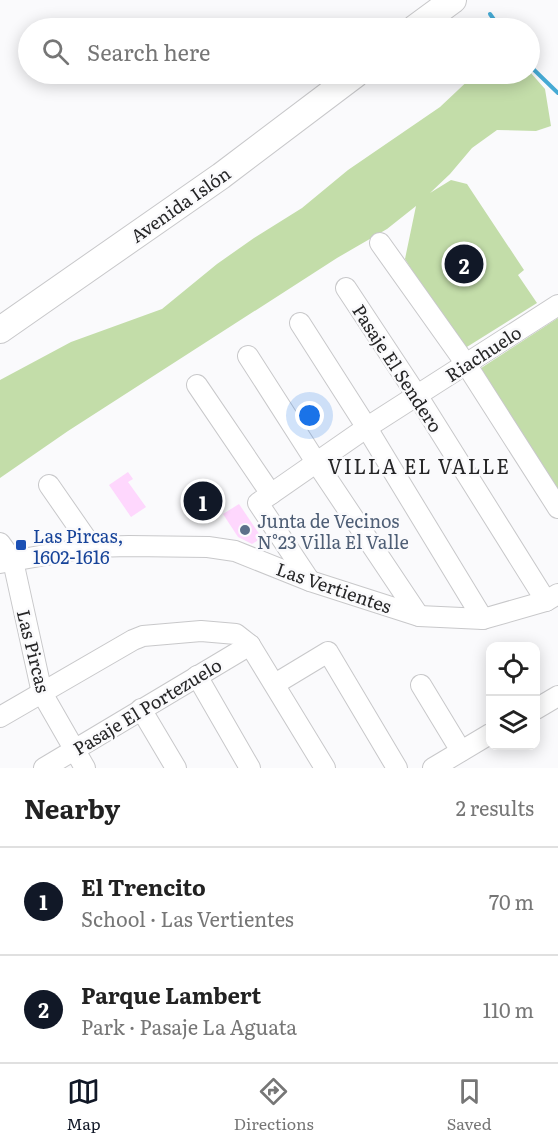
<!DOCTYPE html>
<meta charset="utf-8">
<style>
body{margin:0;font-family:Literata,serif;background:#f6f6f6;color:#222}
.controls{position:absolute;right:18px;bottom:18px;display:grid;overflow:hidden;border-radius:12px;box-shadow:0 3px 15px #0003}
.controls button{width:54px;height:54px;display:grid;place-items:center;padding:0;border:0;border-bottom:2px solid #e0e0e0;background:#fff;color:#222;font:30px sans-serif}
.you{position:absolute;left:310px;top:416px;width:21px;height:21px;margin:-15px;border:4px solid #fff;border-radius:50%;background:#1a73e8;box-shadow:0 0 0 9px #1a73e833}
.badge{display:grid;place-items:center;width:39px;height:39px;border-radius:50%;background:#111827;color:#fff;font-size:20px;font-weight:700}
.pin{position:absolute;translate:-50% -50%;border:3px solid #fff;box-shadow:0 2px 6px #0006}
.list{margin:0;padding:0;list-style:none}
h2{display:flex;justify-content:space-between;align-items:center;height:78px;margin:0;padding:0 24px;font-size:26px}
h2 small{font-size:20px;font-weight:400;color:#767676}
.list li{display:grid;grid-template-columns:39px 1fr auto;gap:18px;align-items:center;box-sizing:border-box;height:108px;padding:0 24px;border-top:2px solid #e0e0e0}
.list b{display:block;font-size:22px;white-space:nowrap}
.list p{margin:0;font-size:20px;white-space:nowrap;color:#767676}
.list em{font-size:20px;font-style:normal;color:#767676}
.icon{flex:none;width:33px;height:33px;fill:none;stroke:currentColor;stroke-width:2;stroke-linecap:round;stroke-linejoin:round}
.map{position:relative;flex:none;width:558px;height:768px;overflow:hidden}
.search{position:absolute;background:#fff;box-shadow:0 3px 15px #0003;left:18px;right:18px;top:18px;height:66px;display:flex;align-items:center;gap:15px;box-sizing:border-box;padding:0 21px;border-radius:33px;color:#767676;font-size:22px}
.sheet{height:294px;background:#fff}
nav{display:flex;justify-content:space-around;align-items:center;box-sizing:border-box;height:84px;border-top:2px solid #e0e0e0;background:#fff;font-size:16px;color:#767676}
nav a{display:grid;justify-items:center;gap:3px}
nav .on{color:#111827}
.map>svg:first-child{display:block}
.green{fill:#c3dda9}
.lines{fill:none;stroke-linecap:round;stroke-linejoin:round}
.stream{stroke:#46aad4;stroke-width:4}
.building{fill:#fed7fd}
.minor-casing{stroke:#c8c8ca;stroke-width:22}
.major-casing{stroke:#c8c8ca;stroke-width:28}
.minor{stroke:#fff;stroke-width:20}
.major{stroke:#fff;stroke-width:26}
.service-dot{fill:#5c6f8a;stroke:#fafafc;stroke-width:2}
.transit-dot{fill:#1a4fb4;stroke:#fafafc;stroke-width:2}
.labels{text-anchor:middle;dominant-baseline:central;stroke-width:5;stroke-linejoin:round;paint-order:stroke}
.street-label{font-size:18px;fill:#262627;stroke:#fafafc}
.service-label{font-size:18px;fill:#4e5e75;stroke:#fafafc;text-anchor:start}
.transit-label{font-size:18px;fill:#164399;stroke:#fafafc;text-anchor:start}
.neighbourhood-label{font-size:20px;letter-spacing:1.5px;fill:#262627;stroke:#fafafc}
</style>
<div class="map">
<svg width="558" height="768" viewBox="0 0 558 768">
<rect width="100%" height="100%" fill="#fafafc"/>
<g class="green">
<path d="M530 72 545 89 551 126 536 131 497 130 472 148 450 174 430 193 451 180 467 184 524 270 518 275 537 303 462 350 405 259 416 206 387 229 337 258 68 431 0 478V380L71 342 162 309 217 264 254 238 302 208 348 170 440 107 475 74H530Z"/>
<path d="M558 318V502L475 372Z"/>
</g>
<g class="lines">
<g class="stream">
<path d="M490 14 500 28"/>
<path d="M530 66 558 93"/>
</g>
</g>
<g class="building">
<path d="M128 472 133 479 128 482 146 507 131 517 109 485Z"/>
<path d="M239 504 262 538 252 544 238 537 223 514Z"/>
</g>
<g class="lines">
<g class="minor-casing">
<g id="minor">
<path d="M380 243 466 364 558 508"/>
<path d="M346 288 422 403 546 601"/>
<path d="M300 323 362 420 483 619"/>
<path d="M248 356 316 462 419 616"/>
<path d="M197 385 271 494"/>
<path d="M49 485 92 547"/>
<path d="M0 543 13 561 42 693 85 768"/>
<path d="M0 563 92 547 129 546 208 547 235 551 310 581 419 616 483 619 546 601 558 594"/>
<path d="M310 581 258 503 366 428 558 305"/>
<path d="M197 676 250 768"/>
<path d="M275 684 328 652 397 768"/>
<path d="M421 685 461 751"/>
<path d="M141 709 176 768"/>
<path d="M536 709 558 696"/>
<path d="M0 717 133 640 143 636 201 631 236 634 250 645 325 768"/>
<path d="M44 768 250 645"/>
<path d="M433 768 490 734"/>
</g>
</g>
<g class="major-casing">
<g id="major">
<path d="M415 28 453 0"/>
<path d="M0 330 221 176 356 74"/>
</g>
</g>
<use href="#minor" class="minor"/>
<use href="#major" class="major"/>
</g>
<circle class="service-dot" cx="245" cy="530" r="6"/>
<rect class="transit-dot" x="15" y="539" width="12" height="12" rx="3"/>
<g class="labels">
<g class="street-label">
<text transform="translate(180 204) rotate(-35)">Avenida Islón</text>
<text transform="translate(483 353) rotate(-33)">Riachuelo</text>
<text transform="translate(398 368) rotate(57)">Pasaje El Sendero</text>
<text transform="translate(334 587) rotate(19)">Las Vertientes</text>
<text transform="translate(34 651) rotate(76)">Las Pircas</text>
<text transform="translate(147 706) rotate(-31)">Pasaje El Portezuelo</text>
</g>
<g class="service-label">
<text x="257" y="520">Junta de Vecinos<tspan x="257" dy="21">N°23 Villa El Valle</tspan></text>
</g>
<g class="transit-label">
<text x="33" y="535">Las Pircas,<tspan x="33" dy="21">1602-1616</tspan></text>
</g>
<g class="neighbourhood-label">
<text x="419" y="465">VILLA EL VALLE</text>
</g>
</g>
</svg>
<div class="controls">
<button><svg class="icon" aria-label="locate" viewBox="0 0 24 24"><circle cx="12" cy="12" r="6"/><path d="M12 2v4M12 18v4M2 12h4M18 12h4"/></svg></button>
<button><svg class="icon" aria-label="layers" viewBox="0 0 24 24"><path d="M12 4l9 5-9 5-9-5zM3 14l9 5 9-5"/></svg></button>
</div>
<div class="you"></div>
<div class="pin badge" style="left:203px;top:501px">1</div>
<div class="pin badge" style="left:464px;top:264px">2</div>
<div class="search"><svg class="icon" aria-label="search" viewBox="0 0 24 24"><circle cx="10" cy="10" r="6"/><path d="M15 15l6 6"/></svg>Search here</div>
</div>
<section class="sheet">
<h2>Nearby<small>2 results</small></h2>
<ul class="list">
<li><span class="badge">1</span><div><b>El Trencito</b><p>School · Las Vertientes</p></div><em>70 m</em></li>
<li><span class="badge">2</span><div><b>Parque Lambert</b><p>Park · Pasaje La Aguata</p></div><em>110 m</em></li>
</ul>
</section>
<nav>
<a class="on"><svg class="icon" aria-label="map" viewBox="0 0 24 24"><path d="M3 6l6-2 6 2 6-2v14l-6 2-6-2-6 2zM9 4v14M15 6v14"/></svg>Map</a>
<a><svg class="icon" aria-label="directions" viewBox="0 0 24 24"><path d="M12 3l9 9-9 9-9-9zM9 14v-3h6M13 9l2 2-2 2"/></svg>Directions</a>
<a><svg class="icon" aria-label="saved" viewBox="0 0 24 24"><path d="M7 4h10v16l-5-4-5 4z"/></svg>Saved</a>
</nav>
